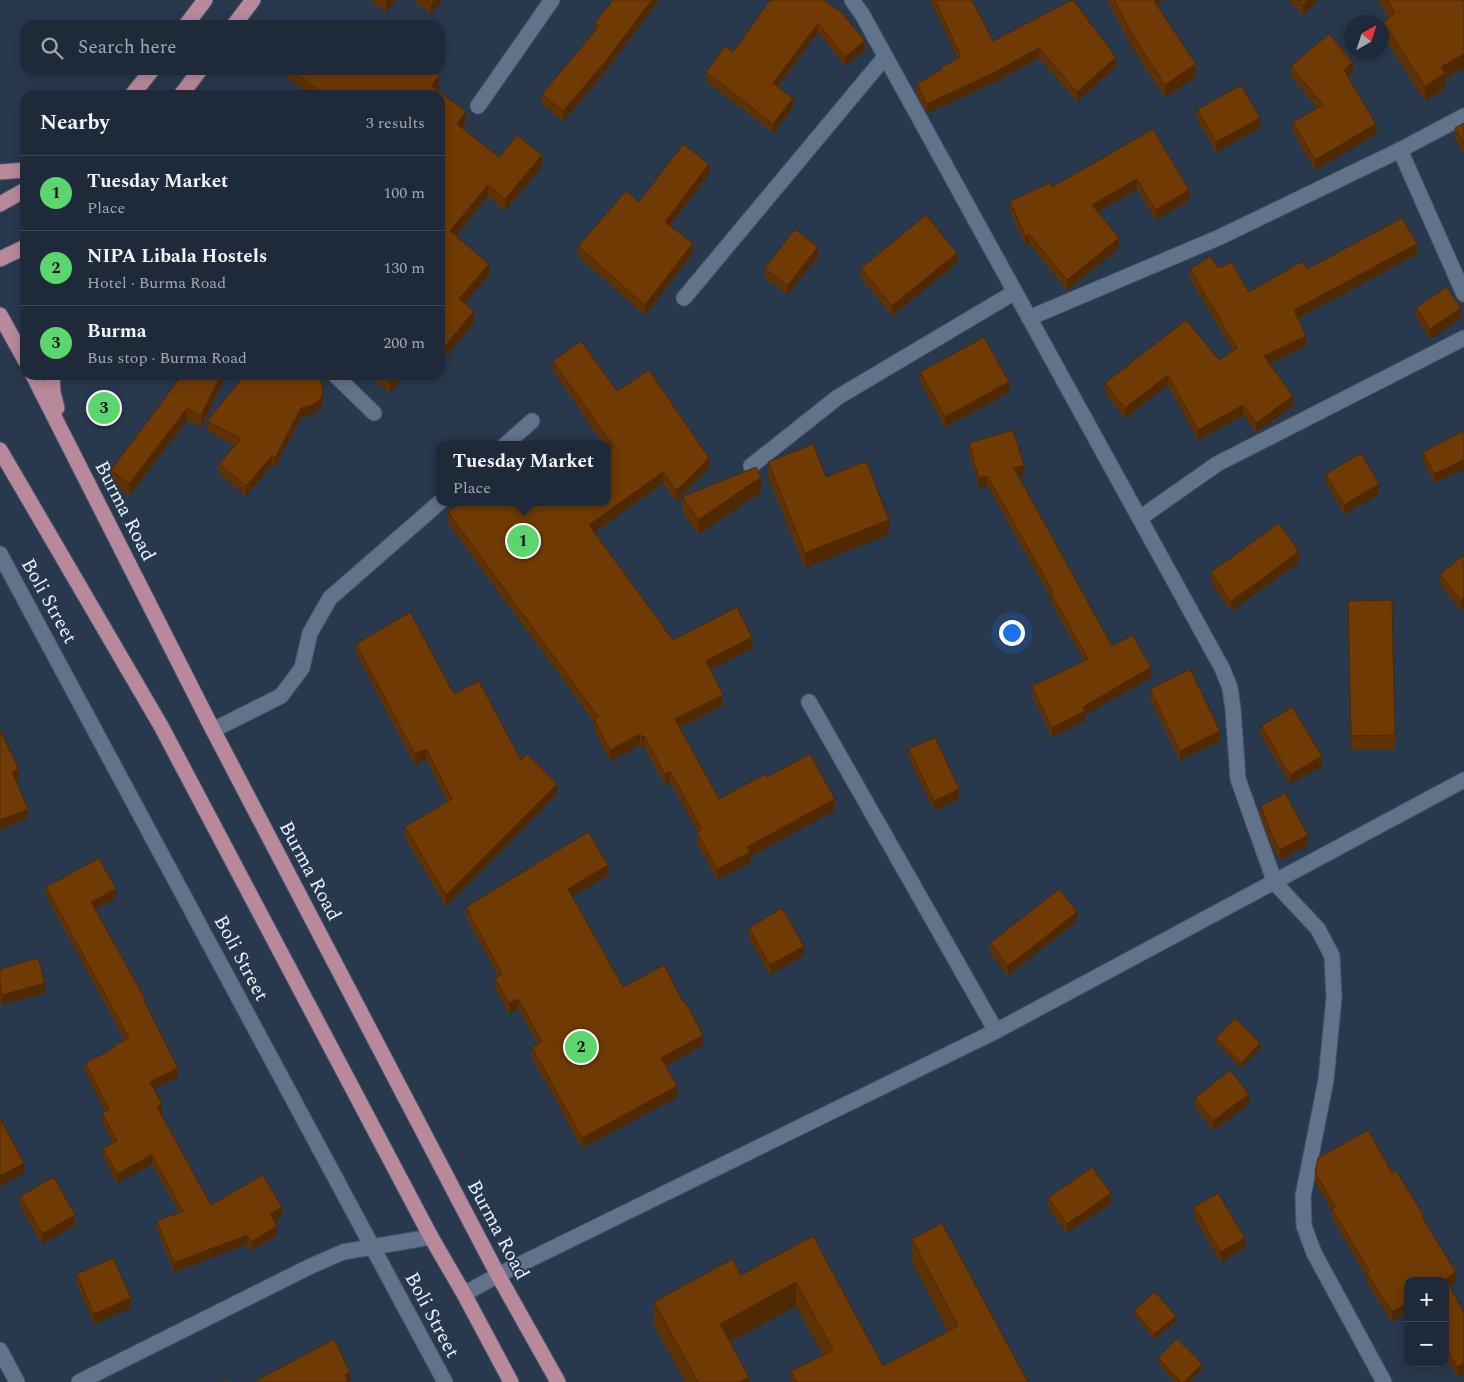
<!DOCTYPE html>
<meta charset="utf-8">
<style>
body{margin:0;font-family:Spectral,serif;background:#263242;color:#f1f3f6}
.controls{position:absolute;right:15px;bottom:15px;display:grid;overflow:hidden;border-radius:10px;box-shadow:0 2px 12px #0003}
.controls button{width:45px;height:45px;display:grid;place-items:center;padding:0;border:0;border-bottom:1px solid #3c4654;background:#1e2a3a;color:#f1f3f6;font:25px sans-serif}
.compass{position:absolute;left:1344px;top:15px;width:45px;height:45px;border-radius:50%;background:#1e2a3a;box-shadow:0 2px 12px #0003;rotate:39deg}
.you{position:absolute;left:1011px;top:632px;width:18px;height:18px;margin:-12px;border:4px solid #fff;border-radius:50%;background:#1a73e8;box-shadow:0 0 0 8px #1a73e833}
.badge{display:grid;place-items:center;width:32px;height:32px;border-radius:50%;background:#5bd56e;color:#111;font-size:16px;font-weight:700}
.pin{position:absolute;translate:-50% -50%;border:2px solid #fff;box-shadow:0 1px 5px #0006}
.popup{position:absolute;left:436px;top:441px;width:175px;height:65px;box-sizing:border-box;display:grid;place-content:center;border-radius:10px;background:#1e2a3a;filter:drop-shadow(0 1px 4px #0005);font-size:16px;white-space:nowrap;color:#a1a7af}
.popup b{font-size:19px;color:#f1f3f6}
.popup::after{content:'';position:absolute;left:50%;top:100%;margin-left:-10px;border:10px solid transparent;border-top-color:#1e2a3a}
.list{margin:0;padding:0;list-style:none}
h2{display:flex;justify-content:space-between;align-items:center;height:65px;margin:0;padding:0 20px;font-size:21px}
h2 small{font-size:16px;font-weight:400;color:#a1a7af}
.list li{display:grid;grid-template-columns:32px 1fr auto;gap:15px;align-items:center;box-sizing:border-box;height:75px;padding:0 20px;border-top:1px solid #3c4654}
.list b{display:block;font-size:19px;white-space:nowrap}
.list p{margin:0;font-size:16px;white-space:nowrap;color:#a1a7af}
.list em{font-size:16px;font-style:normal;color:#a1a7af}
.icon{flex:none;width:28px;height:28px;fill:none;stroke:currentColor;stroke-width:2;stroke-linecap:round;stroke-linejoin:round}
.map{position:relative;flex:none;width:1464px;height:1382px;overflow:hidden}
.search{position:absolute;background:#1e2a3a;box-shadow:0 2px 12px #0003;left:20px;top:20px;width:425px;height:55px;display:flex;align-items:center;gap:12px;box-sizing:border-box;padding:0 18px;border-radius:15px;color:#a1a7af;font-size:19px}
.panel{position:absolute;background:#1e2a3a;box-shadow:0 2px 12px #0003;left:20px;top:90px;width:425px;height:290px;border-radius:15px}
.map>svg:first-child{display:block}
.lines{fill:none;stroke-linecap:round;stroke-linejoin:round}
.minor-casing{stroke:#485568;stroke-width:17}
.major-casing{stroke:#485568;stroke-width:17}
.minor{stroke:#60738b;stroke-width:15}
.major{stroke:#b7899b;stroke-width:15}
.wall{fill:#5f3203}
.shaded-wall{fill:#4e2902}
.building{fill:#6f3a03;stroke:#4e2902}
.labels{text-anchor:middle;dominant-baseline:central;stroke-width:4;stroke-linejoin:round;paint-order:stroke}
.street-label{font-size:20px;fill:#e6f0fe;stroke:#28384d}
</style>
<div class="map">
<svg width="1464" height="1382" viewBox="0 0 1464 1382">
<rect width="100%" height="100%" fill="#28384d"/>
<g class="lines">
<g class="minor-casing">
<g id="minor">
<path d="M852 0 862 14 1222 668 1230 688 1233 709 1238 779 1275 883 1318 929 1332 956 1334 998 1326 1080 1303 1196 1304 1226 1314 1253 1384 1382"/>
<path d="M478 106 552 0"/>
<path d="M1400 150 1464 294"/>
<path d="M684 298 885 57"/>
<path d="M1029 318 1220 237 1400 150 1464 116"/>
<path d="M335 375 374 413"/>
<path d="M505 445 532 421"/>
<path d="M751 466 838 397 1015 292"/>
<path d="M1140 518 1217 464 1464 338"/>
<path d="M0 554 445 1382"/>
<path d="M809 702 996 1031"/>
<path d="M213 730 281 696 302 668 310 633 330 598 440 502"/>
<path d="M464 1294 498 1275 996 1031 1464 780"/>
<path d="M0 1350 17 1382"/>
<path d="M79 1382 311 1266 343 1252 431 1237"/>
</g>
</g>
<g class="major-casing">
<g id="major">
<path d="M186 25 205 0"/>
<path d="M234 25 253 0"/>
<path d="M132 95 152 70"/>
<path d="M181 95 200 70"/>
<path d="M0 172 25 170"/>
<path d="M0 204 25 190"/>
<path d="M0 259 25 247"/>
<path d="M0 315 25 360"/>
<path d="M33 375 213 730 498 1275 558 1382"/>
<path d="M52 375 53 392 57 408"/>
<path d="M0 450 161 726 431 1237 464 1294 511 1382"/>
</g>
</g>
<use href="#minor" class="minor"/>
<use href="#major" class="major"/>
</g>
<g class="wall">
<path d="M370 0H396L386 12Z"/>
<path d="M413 0H442L431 14Z"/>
<path d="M613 0H659L604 73 563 121 542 104V94L595 30V23Z"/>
<path d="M824 0 865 50 845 66 818 32 778 86 793 107 773 133 706 81V72L733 52Z"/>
<path d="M930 0H972L993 41 1072 0 1116 67 1077 101 1039 58 993 83 927 113 917 94V84L941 70V67L958 59Z"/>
<path d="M1107 0H1164L1157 5 1196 77 1165 97 1136 54Z"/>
<path d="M1288 0H1318L1303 15Z"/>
<path d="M1378 0H1464L1445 79V88L1425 101 1383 36V22L1389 18Z"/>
<path d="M1291 66 1353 72 1347 76 1376 134 1315 170 1293 132V122L1317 108 1291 76Z"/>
<path d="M287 70H339L346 75 439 87 437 90 466 122 462 128 499 157 542 167 505 210 488 196 456 236 489 275 465 303 474 323 440 363V95H310L287 77Z"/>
<path d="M1197 110 1260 128 1216 152 1197 120Z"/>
<path d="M1464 123V154L1455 138V128Z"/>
<path d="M1153 129 1189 200 1156 220 1137 189 1097 212 1119 248 1067 290 1029 244 1025 245 1010 211V201L1052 187Z"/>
<path d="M709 174 670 225 693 253 645 315 578 256V246L639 202Z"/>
<path d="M1417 254 1298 318 1306 346 1269 363 1293 406 1256 432 1243 415 1198 440 1168 385 1125 418 1105 393V383L1219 360 1233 351 1190 279V269L1218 268 1249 292 1307 269Z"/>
<path d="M818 256 787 295 765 278V268Z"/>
<path d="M957 263 892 316 861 278V268Z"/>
<path d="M1416 308 1461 318 1430 339 1416 317Z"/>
<path d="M553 361 617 391 709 468 676 501 663 483 594 532 673 640 752 648 710 670 723 705 680 728 719 799 767 777 835 810 750 857V863L717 880 697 843V832H698L670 782 665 785 644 747 642 748 640 745 610 761 594 730V722L448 523V512L607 502 609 451 607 448V445H604L553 371Z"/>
<path d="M920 372 1009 392 945 427 920 382Z"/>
<path d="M173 375H226L201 427 187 420 129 496 111 481V470L179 379Z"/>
<path d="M368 375H405L390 393Z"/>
<path d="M323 402 321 407 313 414 301 417 275 467 272 465 246 496 219 473V464L235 446 207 430V421Z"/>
<path d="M1464 431 1434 483 1423 460V452Z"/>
<path d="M969 443 1024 474 1019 476 1112 646 1151 677 1085 715V721L1052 737 1032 695V686L1084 661 1051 602V598L987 485 979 488 969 452Z"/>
<path d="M768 462 889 534 805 568 768 477Z"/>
<path d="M1326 474 1379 494 1344 514 1326 483Z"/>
<path d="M761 492 698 534 682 511V497Z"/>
<path d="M1464 555V609L1461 611 1440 584V574Z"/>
<path d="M1299 562 1231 611 1211 582V572Z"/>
<path d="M1348 615 1395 735V749L1351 750Z"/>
<path d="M356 644 454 694 521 760 557 794 446 906 405 838V827L448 802 426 759 415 765 356 654Z"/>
<path d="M1150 689 1220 741 1180 760 1150 699Z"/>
<path d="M1261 726 1322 766 1290 784 1261 736Z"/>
<path d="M909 749 959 799 934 810 909 759Z"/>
<path d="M1261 806 1308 845 1280 860 1272 846 1261 816Z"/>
<path d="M608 875 572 896 623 987 703 1045 666 1066 677 1097 582 1148 532 1058V1047L538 1044 518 1009 509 1014 495 988V978L498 976 466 917V907Z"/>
<path d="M46 887 116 898 95 909 145 1003 178 1077 154 1089 162 1113 161 1114 211 1205 282 1216 274 1221 277 1235 251 1251 247 1244 174 1272 157 1230V1221L179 1212 152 1164 117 1183 103 1157V1148L113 1143 102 1122V1113L105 1111 85 1072V1063L113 1049V1046L125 1040 46 896Z"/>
<path d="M1077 921 1008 975 990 953V943Z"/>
<path d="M749 928 804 955 770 975 749 938Z"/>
<path d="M0 969 45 993 2 1005 0 997Z"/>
<path d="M1216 1038 1260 1048 1241 1068 1216 1043Z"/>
<path d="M1195 1098 1249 1104 1213 1131 1195 1107Z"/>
<path d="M1315 1172 1392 1173 1424 1221 1456 1282 1449 1286 1464 1313V1373L1457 1377 1445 1355V1281H1408V1312L1392 1322 1367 1283V1277L1332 1218V1211L1315 1182Z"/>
<path d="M20 1196 75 1225 42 1244 20 1206Z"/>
<path d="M1048 1198 1111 1203 1067 1233 1048 1208Z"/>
<path d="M1194 1207 1245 1248 1221 1262 1194 1217Z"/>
<path d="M813 1236 883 1366 948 1331 912 1262V1239L1028 1382H791V1371L823 1355 796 1306 730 1342 749 1382H685L654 1325V1302L741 1275Z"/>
<path d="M77 1274 131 1308 94 1324 77 1284Z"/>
<path d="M1134 1310 1176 1321 1154 1339 1134 1315Z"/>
<path d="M1158 1358 1202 1369 1189 1382H1176L1158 1363Z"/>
</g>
<g class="shaded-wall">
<path d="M388 0H396L386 12V3Z"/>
<path d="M434 0H442L431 14V4Z"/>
<path d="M652 0H659L604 73 563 121V111Z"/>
<path d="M1154 0H1164L1157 5Z"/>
<path d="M1308 0H1318L1303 15V5Z"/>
<path d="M818 23V32L773 92V83Z"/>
<path d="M865 41V50L845 66V57Z"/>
<path d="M1039 48V58L993 83 927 113V104Z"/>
<path d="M1464 54V68L1445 79V88L1425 101V87L1441 67Z"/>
<path d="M1116 57V67L1077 101V92Z"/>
<path d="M1353 62V72L1344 79V70Z"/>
<path d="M1196 64V77L1165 97V85Z"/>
<path d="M439 76V87L433 95 431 86Z"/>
<path d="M793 98V107L773 133V124Z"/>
<path d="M466 111V122L457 135V124Z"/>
<path d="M1260 118V128L1216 152V142Z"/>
<path d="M1376 124V134L1315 170V160Z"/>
<path d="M542 155V167L505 210V199Z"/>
<path d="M709 164V174L665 232V222Z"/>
<path d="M1137 179V189L1092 215V205Z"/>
<path d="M488 185V196L450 243V231Z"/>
<path d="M1189 190V200L1156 220V210Z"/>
<path d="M1029 234V244L1025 245V236Z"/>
<path d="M1119 238V248L1067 290V280Z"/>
<path d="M693 243V253L645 315V305Z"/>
<path d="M1417 244V254L1294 320V310Z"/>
<path d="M818 247V256L787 295V286Z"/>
<path d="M957 253V263L892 316V306Z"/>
<path d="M489 264V275L459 310V299Z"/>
<path d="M1461 308V318L1430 339V329Z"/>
<path d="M474 311V323L440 363V352Z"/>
<path d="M1306 336V346L1264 366V356Z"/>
<path d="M221 375H226L201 427V416Z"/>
<path d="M395 375H405L390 393V382Z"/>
<path d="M1168 375V385L1125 418V408Z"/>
<path d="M1009 382V392L945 427V417Z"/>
<path d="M323 388V402L321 407 313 414 301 417 275 467V458L301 408Z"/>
<path d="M1293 396V406L1256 432V423Z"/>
<path d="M1243 405V415L1198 440V430Z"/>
<path d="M187 408V420L129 496V484Z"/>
<path d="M272 456V465L246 496V486Z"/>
<path d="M709 458V468L676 501V491Z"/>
<path d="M1464 460V469L1434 483V474Z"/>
<path d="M1024 465V474L1014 477V468Z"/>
<path d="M663 472V483L589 536V525Z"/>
<path d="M987 476V485L979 488V478Z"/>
<path d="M761 477V492L698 534V520Z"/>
<path d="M1379 484V494L1344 514V505Z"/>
<path d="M889 520V534L805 568V553Z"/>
<path d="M1299 552V562L1231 611V601Z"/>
<path d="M1464 599V609L1461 611V601Z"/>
<path d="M752 637V648L706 672V661Z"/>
<path d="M1151 667V677L1085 715V721L1052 737V728L1083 707Z"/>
<path d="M723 695V705L675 730V719Z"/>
<path d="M1220 731V741L1180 760V751Z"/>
<path d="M640 734V745L610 761V750Z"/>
<path d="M644 736V747L642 748V737Z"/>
<path d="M426 749V759L415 765V754Z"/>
<path d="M1322 756V766L1290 784V775Z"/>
<path d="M19 769V779L12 782V772Z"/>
<path d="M670 771V782L665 785V774Z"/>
<path d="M557 784V794L446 906V895Z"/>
<path d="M959 789V799L934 810V801Z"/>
<path d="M835 799V810L750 857V863L717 880V869L747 847Z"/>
<path d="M28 809V818L0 830V820Z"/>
<path d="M1308 835V845L1280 860V850Z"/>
<path d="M608 865V875L568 899V889Z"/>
<path d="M116 889V898L91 911V902Z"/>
<path d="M1077 912V921L1008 975V966Z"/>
<path d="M804 946V955L770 975V965Z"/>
<path d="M45 983V993L2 1005V995Z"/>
<path d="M518 999V1009L509 1014V1003Z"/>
<path d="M703 1035V1045L661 1068V1058Z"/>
<path d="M1260 1043V1048L1241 1068V1063Z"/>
<path d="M178 1068V1077L150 1091V1082Z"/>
<path d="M677 1086V1097L582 1148V1138Z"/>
<path d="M1249 1094V1104L1213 1131V1121Z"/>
<path d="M162 1104V1113L157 1116V1107Z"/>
<path d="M152 1155V1164L117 1183V1174Z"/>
<path d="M24 1163V1173L0 1186V1176Z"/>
<path d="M1111 1193V1203L1067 1233V1224Z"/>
<path d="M282 1207V1216L270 1223V1214Z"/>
<path d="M75 1215V1225L42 1244V1234Z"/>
<path d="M277 1226V1235L251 1251V1242Z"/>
<path d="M247 1235V1244L174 1272V1263Z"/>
<path d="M1245 1238V1248L1221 1262V1252Z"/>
<path d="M1456 1272V1282L1446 1288V1279Z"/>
<path d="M796 1282V1306L720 1347V1324Z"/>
<path d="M131 1298V1308L94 1324V1314Z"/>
<path d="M1408 1302V1312L1392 1322V1312Z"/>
<path d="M1176 1316V1321L1154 1339V1334Z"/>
<path d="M1464 1363V1373L1457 1377V1367Z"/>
<path d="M1202 1364V1369L1189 1382H1184Z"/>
<path d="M350 1372V1381L349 1382 345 1375Z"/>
<path d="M749 1377V1382H740Z"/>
</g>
<g class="building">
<path d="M425 0H434L431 4Z"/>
<path d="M613 0H652L604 63 563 111 542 94 599 26 595 23Z"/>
<path d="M770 0H824L842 13 865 41 845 57 818 23 773 83 793 98 773 124 706 72 725 46 733 52Z"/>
<path d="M935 0H972L993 41 1072 0H1073L1116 57 1077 92 1039 48 993 73 927 104 917 84 942 69 941 67 961 57Z"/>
<path d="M1114 0H1155L1154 1 1196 64 1165 85 1136 41Z"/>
<path d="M1298 0H1308L1303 5Z"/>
<path d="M1387 0H1464V54L1441 67 1445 73 1425 87 1383 22 1395 13Z"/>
<path d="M1329 34 1353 62 1344 70 1376 124 1315 160 1293 122 1323 105 1291 66Z"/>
<path d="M292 70H339L346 75 349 70H432L439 76 431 86 466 111 457 124 499 157 517 135 542 155 505 199 488 185 450 231 489 264 459 299 474 311 440 352V95H325Z"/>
<path d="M1241 85 1260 118 1216 142 1197 110Z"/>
<path d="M1464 123V144L1455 128Z"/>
<path d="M1153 129 1189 190 1156 210 1137 179 1092 205 1119 238 1067 280 1029 234 1025 236 1010 201 1050 183 1052 187Z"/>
<path d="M683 144 709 164 665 222 693 243 645 305 578 246 626 191 639 202Z"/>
<path d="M926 215 957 253 892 306 861 268Z"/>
<path d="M1402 218 1417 244 1294 310 1306 336 1264 356 1293 396 1256 423 1243 405 1198 430 1168 375 1125 408 1105 383 1186 320 1219 360 1237 348 1190 269 1210 256 1218 268 1231 262 1249 292 1303 261 1307 269Z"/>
<path d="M795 229 818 247 787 286 765 268Z"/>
<path d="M1446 287 1461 308 1430 329 1416 308Z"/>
<path d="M984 337 1009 382 945 417 920 372Z"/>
<path d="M581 341 617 391 649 370 709 458 676 491 663 472 589 525 673 640 737 607 752 637 706 661 723 695 675 719 719 799 765 774 767 777 810 754 835 799 747 847 750 852 717 869 697 832 702 829 670 771 665 774 644 736 642 737 640 734 610 750 594 719 598 717 448 512 462 502H607V452L614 447 553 361Z"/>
<path d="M182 375H221L201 416 187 408 129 484 111 470Z"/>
<path d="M245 375H319L323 388V393L321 398 313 405 301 408 275 458 272 456 246 486 219 464 241 439 207 421Z"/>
<path d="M382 375H395L390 382Z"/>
<path d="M1013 430 1024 465 1014 468 1112 646 1132 635 1151 667 1083 707 1085 711 1052 728 1032 686 1088 659 1051 593 1053 592 987 476 979 478 969 443Z"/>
<path d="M1464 431V460L1434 474 1423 452Z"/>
<path d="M813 444 826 477 866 461 889 520 805 553 768 462Z"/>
<path d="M1361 453 1379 484 1344 505 1326 474Z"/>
<path d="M756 467 761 477 698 520 682 497Z"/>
<path d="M1279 523 1299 552 1231 601 1211 572Z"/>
<path d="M1464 555V599L1461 601 1440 574Z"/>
<path d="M1392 600 1395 735 1351 736 1348 601Z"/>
<path d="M410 612 454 694 479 681 521 760 527 754 557 784 446 895 405 827 452 799 426 749 415 754 356 644Z"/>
<path d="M1190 669 1220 731 1180 751 1150 689Z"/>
<path d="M1292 707 1322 756 1290 775 1261 726Z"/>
<path d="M0 730 19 769 12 772 28 809 0 820Z"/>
<path d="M935 737 959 789 934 801 909 749Z"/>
<path d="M1285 793 1308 835 1280 850 1272 836 1261 806Z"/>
<path d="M588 832 608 865 568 889 623 987 664 965 683 1002 685 1001 703 1035 661 1058 677 1086 582 1138 532 1047 542 1042 518 999 509 1003 495 978 502 974 466 907Z"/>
<path d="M99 858 116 889 91 902 145 999 144 1000 178 1068 150 1082 162 1104 157 1107 211 1205 263 1175 282 1207 270 1214 277 1226 251 1242 247 1235 174 1263 157 1221 183 1211 152 1155 117 1174 103 1148 117 1141 102 1113 109 1109 85 1063 114 1048 113 1046 129 1038 46 887Z"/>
<path d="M1059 889 1077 912 1008 966 990 943Z"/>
<path d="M782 908 804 946 770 965 749 928Z"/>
<path d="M38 958 45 983 2 995 0 987V969Z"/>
<path d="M1235 1018 1260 1043 1241 1063 1216 1038Z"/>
<path d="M1230 1070 1249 1094 1213 1121 1195 1098Z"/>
<path d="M0 1118 24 1163 0 1176Z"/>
<path d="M1368 1130 1392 1173 1396 1170 1424 1216 1422 1217 1456 1272 1446 1279 1464 1313V1363L1457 1367 1445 1345V1281H1408V1302L1392 1312 1367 1273 1369 1271 1332 1209 1335 1207 1315 1172 1318 1158Z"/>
<path d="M1092 1167 1111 1193 1067 1224 1048 1198Z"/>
<path d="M54 1177 75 1215 42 1234 20 1196Z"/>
<path d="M1218 1193 1245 1238 1221 1252 1194 1207Z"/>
<path d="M942 1223 1028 1382H797L791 1371 833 1350 796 1282 720 1324 749 1377 740 1382H698L654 1302 732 1259 741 1275 813 1236 883 1366 958 1326 912 1239Z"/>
<path d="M113 1258 131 1298 94 1314 77 1274Z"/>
<path d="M1155 1292 1176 1316 1154 1334 1134 1310Z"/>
<path d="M334 1339 350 1372 345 1375 348 1382H254Z"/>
<path d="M1177 1339 1202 1364 1184 1382H1181L1158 1358Z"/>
<path d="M227 1379 228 1382H221Z"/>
</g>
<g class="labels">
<g class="street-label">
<text transform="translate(125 511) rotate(63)">Burma Road</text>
<text transform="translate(49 601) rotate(61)">Boli Street</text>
<text transform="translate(310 871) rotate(62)">Burma Road</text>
<text transform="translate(241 958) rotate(62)">Boli Street</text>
<text transform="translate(498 1230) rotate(62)">Burma Road</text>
<text transform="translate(432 1315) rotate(62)">Boli Street</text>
</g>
</g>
</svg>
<div class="controls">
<button>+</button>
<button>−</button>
</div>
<svg class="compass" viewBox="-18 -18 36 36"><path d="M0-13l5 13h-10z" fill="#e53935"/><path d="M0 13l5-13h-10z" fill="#a1a7af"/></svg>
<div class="you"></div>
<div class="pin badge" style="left:523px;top:541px">1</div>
<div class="popup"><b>Tuesday Market</b>Place</div>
<div class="pin badge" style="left:581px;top:1047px">2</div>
<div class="pin badge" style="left:104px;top:408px">3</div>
<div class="search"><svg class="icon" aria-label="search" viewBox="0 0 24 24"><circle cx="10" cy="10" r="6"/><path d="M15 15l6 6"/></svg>Search here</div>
<section class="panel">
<h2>Nearby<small>3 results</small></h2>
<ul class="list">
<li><span class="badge">1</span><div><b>Tuesday Market</b><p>Place</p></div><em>100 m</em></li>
<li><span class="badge">2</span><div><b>NIPA Libala Hostels</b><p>Hotel · Burma Road</p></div><em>130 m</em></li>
<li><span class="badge">3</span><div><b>Burma</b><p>Bus stop · Burma Road</p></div><em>200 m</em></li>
</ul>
</section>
</div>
